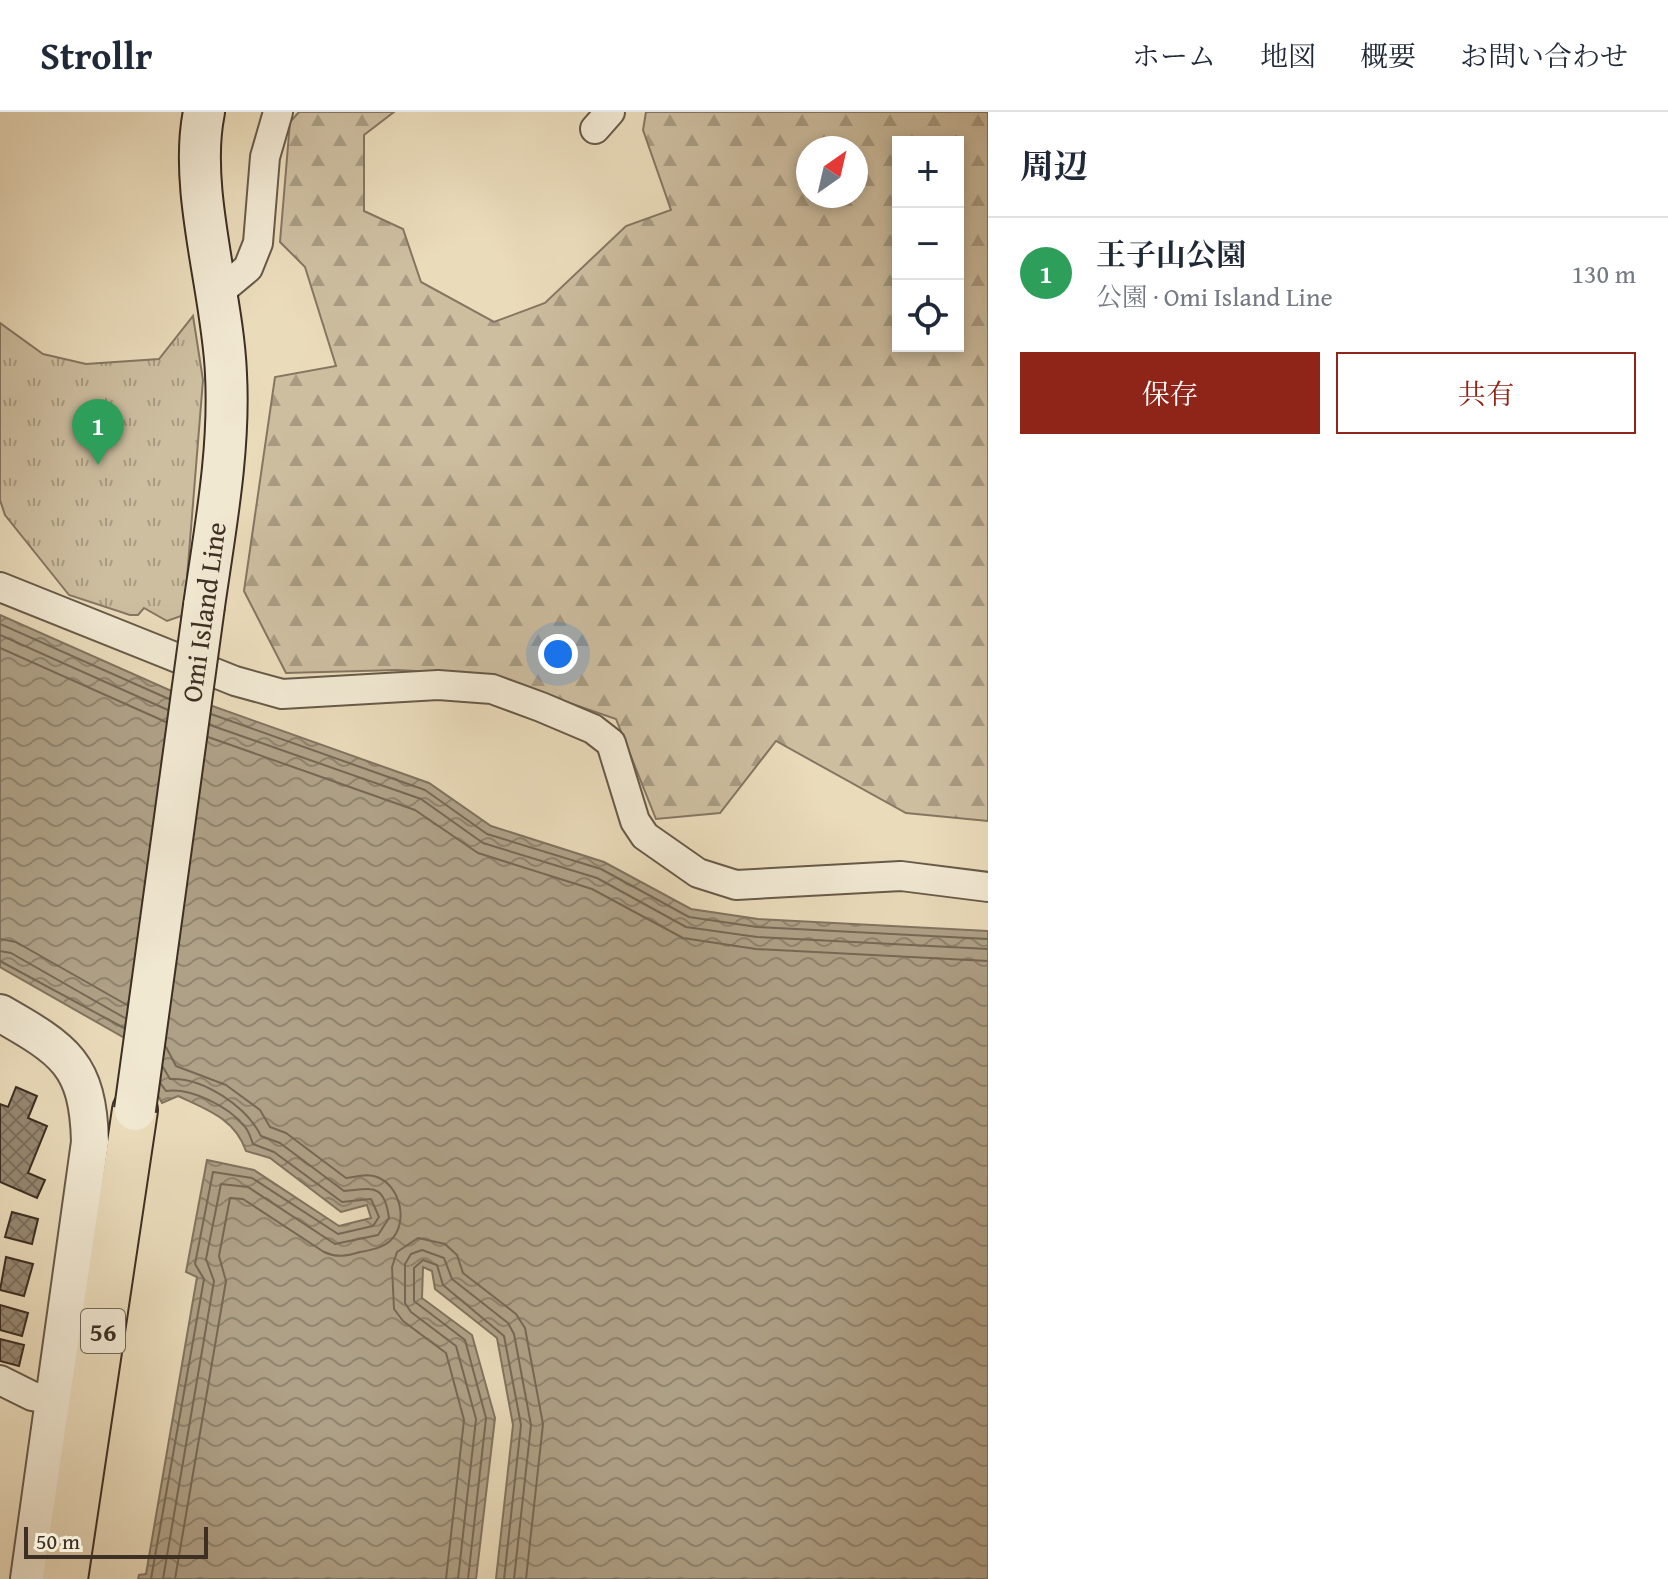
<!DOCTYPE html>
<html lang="ja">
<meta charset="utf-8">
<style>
body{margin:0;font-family:"Gentium Book Plus","Noto Serif JP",serif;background:#f2f2f3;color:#1f2937}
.controls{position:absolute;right:24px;top:24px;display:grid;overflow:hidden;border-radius:0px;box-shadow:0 4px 12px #0003}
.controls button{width:72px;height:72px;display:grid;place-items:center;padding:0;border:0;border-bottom:2px solid #e0e1e3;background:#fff;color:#1f2937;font:40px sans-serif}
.compass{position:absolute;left:796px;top:24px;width:72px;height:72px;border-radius:50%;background:#fff;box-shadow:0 4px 12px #0003;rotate:34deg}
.scale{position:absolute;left:24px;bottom:20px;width:184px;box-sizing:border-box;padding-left:8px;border:4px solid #3d2f23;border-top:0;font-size:22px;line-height:28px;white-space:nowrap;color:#3d2f23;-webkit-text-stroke:6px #f1e8d2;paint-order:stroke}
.you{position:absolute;left:558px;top:542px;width:28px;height:28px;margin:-20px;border:6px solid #fff;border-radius:50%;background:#1a73e8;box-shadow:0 0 0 12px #1a73e833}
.badge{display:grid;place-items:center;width:52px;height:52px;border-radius:50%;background:#8f2418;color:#fff;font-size:26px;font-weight:700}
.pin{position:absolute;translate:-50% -66px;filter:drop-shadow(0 2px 4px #0008)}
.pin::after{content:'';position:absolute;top:42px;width:28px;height:24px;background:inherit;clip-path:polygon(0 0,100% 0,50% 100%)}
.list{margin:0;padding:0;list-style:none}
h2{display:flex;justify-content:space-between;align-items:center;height:104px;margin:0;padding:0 32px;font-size:34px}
h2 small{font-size:26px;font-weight:400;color:#747a83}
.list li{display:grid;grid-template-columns:52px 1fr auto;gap:24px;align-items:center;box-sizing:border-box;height:112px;padding:0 32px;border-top:2px solid #e0e1e3}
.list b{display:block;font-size:30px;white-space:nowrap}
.list p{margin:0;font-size:26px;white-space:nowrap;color:#747a83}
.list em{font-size:26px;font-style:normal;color:#747a83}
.actions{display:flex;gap:16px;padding:24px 32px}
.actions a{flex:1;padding:18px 0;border:2px solid #8f2418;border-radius:0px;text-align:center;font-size:28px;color:#8f2418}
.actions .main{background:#8f2418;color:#fff}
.icon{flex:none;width:44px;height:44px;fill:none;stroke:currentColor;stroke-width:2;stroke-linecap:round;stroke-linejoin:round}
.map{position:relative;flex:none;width:988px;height:1467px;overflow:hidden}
header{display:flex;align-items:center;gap:48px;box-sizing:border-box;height:112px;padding:0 40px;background:#fff;border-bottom:2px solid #e0e1e3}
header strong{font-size:38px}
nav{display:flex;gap:44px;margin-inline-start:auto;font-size:28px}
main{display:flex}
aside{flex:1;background:#fff}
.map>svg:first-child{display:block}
.forest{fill:url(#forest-firs);stroke:#857662;stroke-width:2;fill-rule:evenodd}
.park{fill:url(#park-tufts);stroke:#857662;stroke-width:2}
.water{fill:url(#water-waves);stroke:#81735f;stroke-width:2}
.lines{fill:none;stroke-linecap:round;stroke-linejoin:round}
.shore{stroke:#766855;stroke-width:2}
.building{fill:url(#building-cross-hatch);stroke:#3d2f23;stroke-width:2}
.minor-casing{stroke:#685a49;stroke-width:32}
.tertiary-casing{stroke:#685a49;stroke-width:40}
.secondary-casing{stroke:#3d2f23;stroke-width:44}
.primary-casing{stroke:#3d2f23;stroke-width:48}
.minor{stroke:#f1e8d2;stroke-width:28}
.tertiary{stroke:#f1e8d2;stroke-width:36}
.secondary{stroke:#f1e8d2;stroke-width:40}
.primary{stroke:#eadbba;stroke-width:44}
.secondary-bridge-casing{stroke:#3d2f23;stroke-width:44;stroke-linecap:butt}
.secondary-bridge{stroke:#f1e8d2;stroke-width:40}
.labels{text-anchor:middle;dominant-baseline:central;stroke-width:8;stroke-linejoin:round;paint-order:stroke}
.shield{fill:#f1e8d2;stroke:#736658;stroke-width:2}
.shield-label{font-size:26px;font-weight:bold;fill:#3d2f23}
.street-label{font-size:28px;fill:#3d2f23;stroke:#f1e8d2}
</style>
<header>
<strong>Strollr</strong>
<nav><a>ホーム</a><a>地図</a><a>概要</a><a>お問い合わせ</a></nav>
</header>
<main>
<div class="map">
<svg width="988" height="1467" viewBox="0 0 988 1467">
<defs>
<pattern id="forest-firs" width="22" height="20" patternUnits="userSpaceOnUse" patternTransform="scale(2)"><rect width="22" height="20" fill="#cdbea0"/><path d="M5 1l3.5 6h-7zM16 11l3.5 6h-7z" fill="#a89b82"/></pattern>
<pattern id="park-tufts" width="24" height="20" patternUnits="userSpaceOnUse" patternTransform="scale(2)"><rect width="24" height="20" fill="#cdbea0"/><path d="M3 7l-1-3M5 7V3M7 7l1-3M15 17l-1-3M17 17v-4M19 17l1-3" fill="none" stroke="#a89b82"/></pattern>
<pattern id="water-waves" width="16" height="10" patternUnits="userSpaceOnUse" patternTransform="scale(2)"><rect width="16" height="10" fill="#afa187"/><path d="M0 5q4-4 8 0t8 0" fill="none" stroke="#90846e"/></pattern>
<pattern id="building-cross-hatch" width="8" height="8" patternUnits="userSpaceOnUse" patternTransform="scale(2)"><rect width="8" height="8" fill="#978872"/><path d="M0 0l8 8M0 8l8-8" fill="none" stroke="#7c705d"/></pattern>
</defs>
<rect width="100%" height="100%" fill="#eadbba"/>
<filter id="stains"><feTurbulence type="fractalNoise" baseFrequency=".0025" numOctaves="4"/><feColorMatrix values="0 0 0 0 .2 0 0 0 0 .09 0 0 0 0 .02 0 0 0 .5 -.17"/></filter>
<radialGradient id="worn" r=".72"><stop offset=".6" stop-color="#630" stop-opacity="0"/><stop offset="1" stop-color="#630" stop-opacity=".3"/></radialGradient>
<path class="forest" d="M299 0H394L364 23V99L403 117 421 170 494 210 545 191 626 114 671 98 643 18 646 0H988V709L906 701 776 629 720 701 656 707 616 607 489 563 397 558 286 561 244 479 275 265 336 254 305 155 280 130 290 10ZM898 30H958V234H898ZM808 36H856V84H808Z"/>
<path class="park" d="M193 204 203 268 184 503 167 509 144 496 138 503H130L69 483 5 403 0 388V211L43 242 86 252 159 247Z"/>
<path class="water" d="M0 503 176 581 429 671 491 714 604 750 691 797 758 807 988 819V1467H496L513 1313 497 1226 435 1177 432 1159 423 1155 422 1186 472 1223 495 1306 476 1467H138L139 1463 146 1462 197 1165 186 1160 207 1048 254 1058 339 1114 371 1106 367 1093 341 1100 270 1046 246 1039C235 1007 208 998 178 984L162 991 128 928 0 855Z"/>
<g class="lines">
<g class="shore">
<path d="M0 512 169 587"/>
<path d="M0 523 168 598"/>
<path d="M0 536 166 610"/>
<path d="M211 602 425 678 487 722 601 757 689 805 757 815 988 827"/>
<path d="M210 613 421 687 483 731 597 766 686 815 757 825 988 837"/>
<path d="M208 625 415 698 478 741 592 777 683 826 756 837 988 849"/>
<path d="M0 827 16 830 127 893"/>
<path d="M0 839 11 841 125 906"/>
<path d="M0 849 124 916"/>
<path d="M166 935 176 954 226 973 260 998 270 1015 286 1021 346 1066C357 1065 367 1061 377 1065 401 1074 409 1112 390 1129 382 1136 371 1138 360 1140 347 1144 337 1146 324 1140L243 1087 230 1086 219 1144 226 1169 175 1467"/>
<path d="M151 1467 204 1167 195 1152 213 1060 252 1066 338 1122 373 1114 379 1105 371 1087 342 1090 274 1040 253 1032C251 1027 249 1019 245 1015 229 994 189 975 166 979L161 972"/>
<path d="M163 1467 214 1169 206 1147 221 1072 248 1075 335 1132 378 1123 389 1106C384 1070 372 1077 344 1079L280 1031 261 1024C247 995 203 965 170 967L163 955"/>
<path d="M446 1467 464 1308 446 1241 403 1209 394 1197 392 1155 397 1140 418 1126 445 1132 457 1143 463 1161 516 1202 525 1216 543 1312 526 1467"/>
<path d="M458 1467 476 1307 456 1234 411 1200 405 1191V1152L411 1142 422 1138 444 1146 452 1167 508 1211 514 1222 531 1313 514 1467"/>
<path d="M468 1467 486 1306 465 1228 414 1189V1156L423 1148 437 1153 443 1173 504 1224 521 1313 504 1467"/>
</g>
</g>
<g class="building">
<path d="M16 975 37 984 28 1006 47 1014 28 1061 45 1068 37 1086 0 1070V992L8 995Z"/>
<path d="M12 1100 38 1107 32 1132 5 1125Z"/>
<path d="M6 1145 33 1152 24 1184 0 1178Z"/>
<path d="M0 1193 28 1201 22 1224 0 1218Z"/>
<path d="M0 1227 24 1233 19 1254 0 1249Z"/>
</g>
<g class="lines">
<g class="minor-casing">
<g id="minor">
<path d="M595 17 610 0"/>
<path d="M218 181 248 156 258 131 265 45 278 0"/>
<path d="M0 475 235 569 282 582 438 573 492 577 541 595 593 617 611 631 635 709 645 724 698 761 736 773 901 764 988 775"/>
<path d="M0 1268 32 1284 55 1288"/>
</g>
</g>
<g class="tertiary-casing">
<path id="tertiary" d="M0 901C65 938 88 952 90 1030L29 1467"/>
</g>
<g class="secondary-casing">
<path id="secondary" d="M204 0C188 77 223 182 226 262 230 339 215 417 204 494"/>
</g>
<g class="primary-casing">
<path id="primary" d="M65 1467 135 998"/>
</g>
<use href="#minor" class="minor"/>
<use href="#tertiary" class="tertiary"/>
<use href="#secondary" class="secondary"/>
<use href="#primary" class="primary"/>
<g class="secondary-bridge-casing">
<path id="secondary-bridge" d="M135 998 204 494"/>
</g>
<use href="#secondary-bridge" class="secondary-bridge"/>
</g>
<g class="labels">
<rect class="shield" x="81" y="1197" width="44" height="44" rx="6"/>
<g class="shield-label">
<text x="103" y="1219">56</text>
</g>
<g class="street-label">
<text transform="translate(203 500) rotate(-82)">Omi Island Line</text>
</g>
</g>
<rect width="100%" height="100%" filter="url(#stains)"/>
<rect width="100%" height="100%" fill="url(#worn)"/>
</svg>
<div class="controls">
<button>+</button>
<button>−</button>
<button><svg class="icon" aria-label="locate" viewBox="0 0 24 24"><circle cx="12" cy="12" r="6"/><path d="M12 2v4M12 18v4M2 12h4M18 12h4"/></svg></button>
</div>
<svg class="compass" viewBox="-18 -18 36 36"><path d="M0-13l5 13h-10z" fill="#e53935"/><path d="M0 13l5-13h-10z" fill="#747a83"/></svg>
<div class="scale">50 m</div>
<div class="you"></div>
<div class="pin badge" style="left:98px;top:353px;background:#2e9e5b">1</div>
</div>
<aside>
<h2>周辺<small></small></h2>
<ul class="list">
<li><span class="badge" style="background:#2e9e5b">1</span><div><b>王子山公園</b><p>公園 · Omi Island Line</p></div><em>130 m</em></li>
</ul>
<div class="actions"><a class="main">保存</a><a>共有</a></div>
</aside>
</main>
